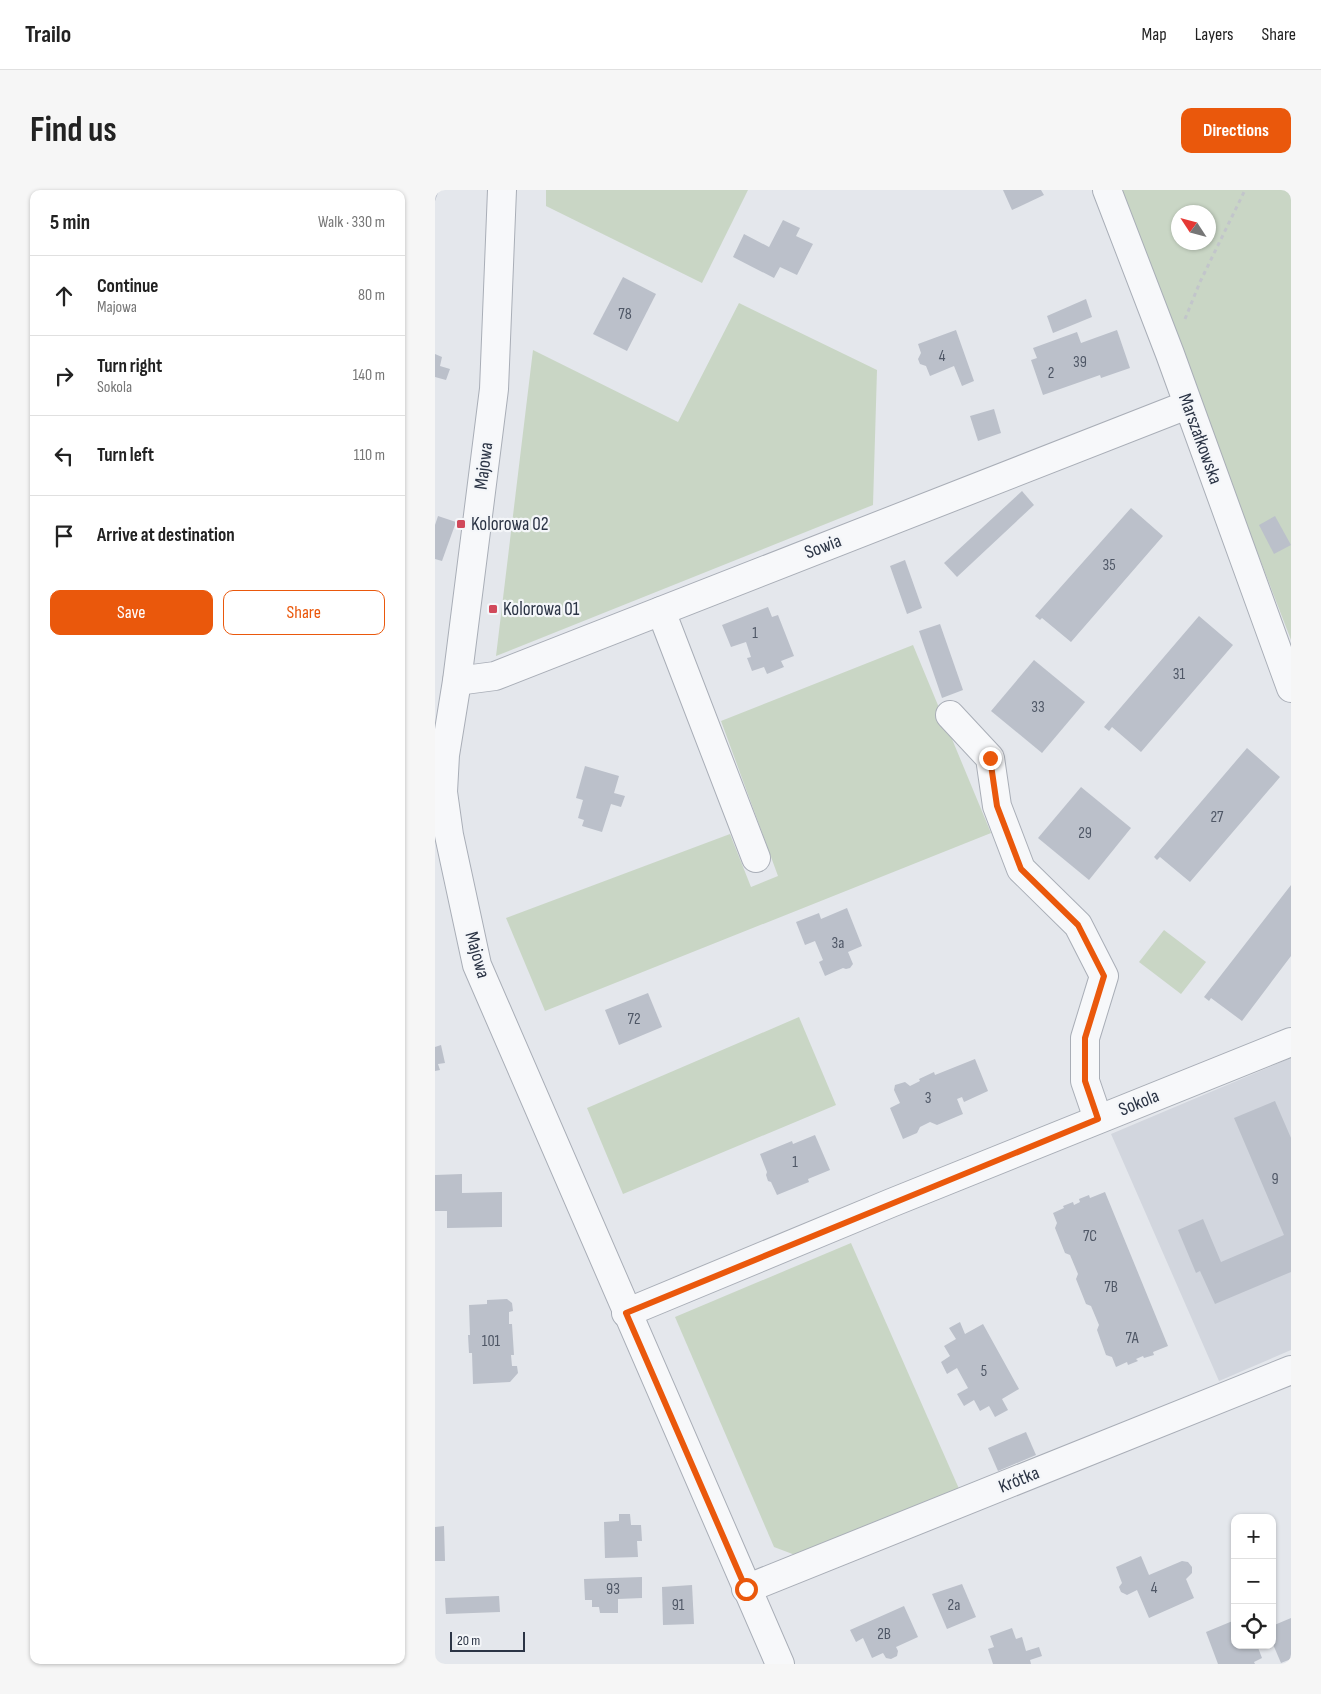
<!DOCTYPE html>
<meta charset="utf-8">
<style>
body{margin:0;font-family:"Sofia Sans Condensed",sans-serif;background:#f6f6f6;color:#222}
.controls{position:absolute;right:15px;bottom:15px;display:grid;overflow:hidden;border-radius:10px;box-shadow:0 1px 4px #0004}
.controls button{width:45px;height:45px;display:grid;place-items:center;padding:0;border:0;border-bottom:1px solid #e0e0e0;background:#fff;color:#222;font:25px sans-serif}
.compass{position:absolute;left:736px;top:15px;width:45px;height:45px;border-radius:50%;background:#fff;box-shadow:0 1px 4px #0004;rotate:306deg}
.scale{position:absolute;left:15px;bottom:12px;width:75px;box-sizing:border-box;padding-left:5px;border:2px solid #2b3445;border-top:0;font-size:14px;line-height:18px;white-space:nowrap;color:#2b3445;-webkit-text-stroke:4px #f4f6f9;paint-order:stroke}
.stop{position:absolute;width:15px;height:15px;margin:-11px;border:4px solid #ea580c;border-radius:50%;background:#fff}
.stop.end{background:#ea580c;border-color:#fff;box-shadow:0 1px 5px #0008}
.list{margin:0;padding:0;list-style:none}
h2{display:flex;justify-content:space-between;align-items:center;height:65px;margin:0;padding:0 20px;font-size:21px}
h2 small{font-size:16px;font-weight:400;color:#767676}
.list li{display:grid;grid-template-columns:32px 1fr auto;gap:15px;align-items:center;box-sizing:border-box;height:80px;padding:0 20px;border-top:1px solid #e0e0e0}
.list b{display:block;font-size:19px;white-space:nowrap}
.list p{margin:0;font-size:16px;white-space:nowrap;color:#767676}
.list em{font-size:16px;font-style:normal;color:#767676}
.actions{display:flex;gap:10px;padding:15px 20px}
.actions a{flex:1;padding:11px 0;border:1px solid #ea580c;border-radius:10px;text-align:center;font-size:18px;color:#ea580c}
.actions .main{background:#ea580c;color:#fff}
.icon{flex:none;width:28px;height:28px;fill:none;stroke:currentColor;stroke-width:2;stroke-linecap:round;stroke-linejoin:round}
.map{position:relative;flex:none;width:856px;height:1474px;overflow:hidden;border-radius:10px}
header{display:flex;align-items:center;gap:30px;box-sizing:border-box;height:70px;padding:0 25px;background:#fff;border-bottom:1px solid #e0e0e0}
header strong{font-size:24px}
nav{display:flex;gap:28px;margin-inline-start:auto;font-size:18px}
.intro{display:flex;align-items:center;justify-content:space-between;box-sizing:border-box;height:120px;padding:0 30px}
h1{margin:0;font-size:35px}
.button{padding:12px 22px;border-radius:10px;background:#ea580c;color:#fff;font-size:18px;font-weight:700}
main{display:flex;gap:30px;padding:0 30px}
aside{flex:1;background:#fff;border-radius:10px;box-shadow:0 1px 4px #0004}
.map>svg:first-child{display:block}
.built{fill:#d2d6de}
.green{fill:#c9d6c5;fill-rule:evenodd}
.building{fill:#bbc0ca}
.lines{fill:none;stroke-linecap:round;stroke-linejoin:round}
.minor-casing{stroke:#a9aeb7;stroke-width:30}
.path{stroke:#c2c5cb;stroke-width:3;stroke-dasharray:4 4;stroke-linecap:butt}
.minor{stroke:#f7f8fa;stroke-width:28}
.route{stroke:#ea580c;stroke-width:6}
.poi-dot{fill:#d1495b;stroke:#f4f6f9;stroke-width:2}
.labels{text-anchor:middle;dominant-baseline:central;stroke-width:4.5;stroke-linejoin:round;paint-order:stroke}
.number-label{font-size:16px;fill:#4f5766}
.street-label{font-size:19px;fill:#2b3445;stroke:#f4f6f9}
.poi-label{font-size:19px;fill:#2b3445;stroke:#f4f6f9;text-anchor:start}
</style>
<header>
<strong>Trailo</strong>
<nav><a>Map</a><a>Layers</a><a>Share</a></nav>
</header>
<div class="intro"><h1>Find us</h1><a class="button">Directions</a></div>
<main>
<aside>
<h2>5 min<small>Walk · 330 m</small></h2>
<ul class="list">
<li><svg class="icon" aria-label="ahead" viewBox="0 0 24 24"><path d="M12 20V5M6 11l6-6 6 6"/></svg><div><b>Continue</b><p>Majowa</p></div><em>80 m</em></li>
<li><svg class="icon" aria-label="right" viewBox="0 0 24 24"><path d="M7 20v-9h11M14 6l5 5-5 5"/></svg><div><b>Turn right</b><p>Sokola</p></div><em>140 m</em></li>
<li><svg class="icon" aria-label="left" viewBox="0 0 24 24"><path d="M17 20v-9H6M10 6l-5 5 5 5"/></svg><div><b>Turn left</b></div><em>110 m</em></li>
<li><svg class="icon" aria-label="arrive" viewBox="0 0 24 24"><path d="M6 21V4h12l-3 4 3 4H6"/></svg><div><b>Arrive at destination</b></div></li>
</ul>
<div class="actions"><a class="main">Save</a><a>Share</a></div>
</aside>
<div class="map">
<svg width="856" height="1474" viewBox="0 0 856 1474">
<rect width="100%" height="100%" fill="#e4e7ec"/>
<path class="built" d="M856 868V1160L784 1191 676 944Z"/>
<g class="green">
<path d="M111 0H313L267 93 111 16Z"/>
<path d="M683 0H856V450ZM744 22H774V52H744Z"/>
<path d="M304 113 442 180 438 315 61 466 98 160 243 232Z"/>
<path d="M478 455 556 643 110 821 71 728 295 644 316 697 343 686 286 531Z"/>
<path d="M729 740 771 772 746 804 704 772Z"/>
<path d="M364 827 401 915 188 1004 152 918Z"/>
<path d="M416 1053 525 1301 368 1368 339 1357 240 1127Z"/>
</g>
<g class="building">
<path d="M0 0H4L0 11Z"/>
<path d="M568 0H606L609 5 577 20Z"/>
<path d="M348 30 365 38 361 46 378 54 362 85 345 77 339 88 298 67 309 44 334 57Z"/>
<path d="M188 87 221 104 192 161 158 144Z"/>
<path d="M651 109 657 127 618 143 612 126Z"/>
<path d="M521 140 539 191 527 196 519 176 495 186 491 176 485 174 483 169 486 163 483 154Z"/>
<path d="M682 140 695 178 666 188 665 185 608 205 596 170 602 168 598 158 642 142 646 153Z"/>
<path d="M0 164 7 167 5 176 15 179 11 190 0 187Z"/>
<path d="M559 219 566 243 543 251 535 226Z"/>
<path d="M587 301 599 315 522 387 509 373Z"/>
<path d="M696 318 728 346 636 452 607 428 605 430 600 426Z"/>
<path d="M3 326 21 332 7 371 0 369V335Z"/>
<path d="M840 326 856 355 839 364 824 335Z"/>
<path d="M470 370 487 418 472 424 455 376Z"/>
<path d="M333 417 337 427 343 425 359 466 346 471 349 477 332 484 329 477 317 481 312 468 316 467 311 452 296 457 287 435Z"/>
<path d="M764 426 798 455 706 562 677 537 674 541 669 537Z"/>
<path d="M505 434 528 500 507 508 484 441Z"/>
<path d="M599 470 650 512 607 563 556 521Z"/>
<path d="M812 558 845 587 755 692 725 667 722 670 719 667Z"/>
<path d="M150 576 184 586 179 603 190 606 186 617 176 614 167 642 147 636 149 630 143 628 148 610 141 608Z"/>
<path d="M646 597 696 638 654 690 603 648Z"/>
<path d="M856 695V766L807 831 776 808 774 811 769 807Z"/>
<path d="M412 718 427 756 413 762 418 774 415 778 411 779 408 778 390 786 384 772 388 770 380 751 370 755 361 732 384 723 386 729Z"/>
<path d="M213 803 227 837 184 855 170 820Z"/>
<path d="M6 855 10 873 3 874 5 880 0 881V857Z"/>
<path d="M540 869 553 901 529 912 527 907 522 909 528 924 502 935 495 932 485 937 482 943 468 949 455 918 465 913 459 900 460 895 470 892 475 896 485 891 484 889 499 882 500 885Z"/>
<path d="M840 911 856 948V1082L780 1114 765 1081 761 1083 743 1040 768 1029 786 1072 849 1045 799 928Z"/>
<path d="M380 945 395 980 373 989 374 992 342 1005 336 992 333 991 331 985 332 982 325 964 357 951 358 954Z"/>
<path d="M27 984V1003L67 1002V1037L12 1038V1021H0V985Z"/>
<path d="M670 1002 733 1156 718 1162 719 1165 709 1168 708 1166 701 1169 703 1171 693 1175 692 1172 681 1177 677 1167 671 1165 662 1140 664 1135 656 1116 651 1114 641 1089 643 1084 635 1065 630 1063 620 1038 622 1033 618 1023 629 1018 628 1016 638 1012 639 1015 645 1012 644 1009 654 1005 655 1008Z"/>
<path d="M52 1110 72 1109 77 1113 78 1121 74 1122V1134H77L79 1165H76L77 1176H82L83 1183 75 1192 38 1194 37 1163H34L33 1145H35L34 1115 52 1114Z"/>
<path d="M525 1132 530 1144 548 1134 584 1199 567 1209 573 1220 560 1227 554 1216 545 1221 539 1210 529 1216 522 1204 533 1198 522 1178 512 1184 506 1172 515 1166 509 1156 521 1149 514 1138Z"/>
<path d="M591 1242 601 1265 563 1281 553 1258Z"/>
<path d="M184 1324H195L196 1335H206L207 1351H202L203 1367 170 1368 169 1332 184 1331Z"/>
<path d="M9 1336 10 1371H0V1337Z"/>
<path d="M706 1366 714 1385 747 1371 753 1372 757 1377V1383L751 1389 759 1408 714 1428 702 1400 692 1405 686 1402 684 1397 687 1393 681 1377Z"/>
<path d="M207 1387V1408L183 1409V1423H165L164 1417H157V1410H150L149 1389Z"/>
<path d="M527 1394 541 1427 512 1439 497 1404Z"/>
<path d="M257 1395 259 1434 228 1435 227 1397Z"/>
<path d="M64 1406 65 1422 11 1424 10 1408Z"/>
<path d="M469 1416 483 1447 461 1457 463 1461 462 1466 456 1469 451 1468 448 1463 437 1468 428 1448 421 1452 415 1440Z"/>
<path d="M856 1428V1469L846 1473 837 1452V1436Z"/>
<path d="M800 1430V1455H822L827 1468 819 1472 820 1474H783L771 1442Z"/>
<path d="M577 1438 581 1449 587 1447 591 1461 604 1457 607 1466 595 1470 596 1474H558L553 1459 559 1457 555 1446Z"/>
</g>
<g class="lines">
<g class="minor-casing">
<g id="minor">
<path d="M67 0 59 199 22 491 10 565 8 602 14 645 42 775 345 1474"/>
<path d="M672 0 735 164 856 498"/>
<path d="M226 421 321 668"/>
<path d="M22 491 60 486 752 215"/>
<path d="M515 525 555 568 562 616 586 679 643 735 669 786 650 848V891L663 929"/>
<path d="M191 1123 456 1013 856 852"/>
<path d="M311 1399 856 1180"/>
</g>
</g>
<path class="path" d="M750 129 765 92 810 0"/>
<use href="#minor" class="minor"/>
</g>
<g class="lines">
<path class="route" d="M311 1399 191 1123 663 929 650 891V848L669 786 643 735 586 679 562 616 555 568"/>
</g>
<g class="poi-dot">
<rect x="21" y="329" width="10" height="10" rx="2.5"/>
<rect x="53" y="414" width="10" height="10" rx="2.5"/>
</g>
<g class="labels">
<g class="number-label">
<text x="190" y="124">78</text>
<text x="507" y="166">4</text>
<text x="645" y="172">39</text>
<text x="616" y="183">2</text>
<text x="674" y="375">35</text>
<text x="320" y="443">1</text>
<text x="744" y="484">31</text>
<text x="603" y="517">33</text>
<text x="782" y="627">27</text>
<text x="650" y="643">29</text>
<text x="403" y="753">3a</text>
<text x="199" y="829">72</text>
<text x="493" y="908">3</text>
<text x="360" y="972">1</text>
<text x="840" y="989">9</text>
<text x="655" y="1046">7C</text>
<text x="676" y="1097">7B</text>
<text x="697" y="1148">7A</text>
<text x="56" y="1151">101</text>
<text x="549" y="1181">5</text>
<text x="719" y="1398">4</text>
<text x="178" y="1399">93</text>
<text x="243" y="1415">91</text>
<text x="519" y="1415">2a</text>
<text x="449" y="1444">2B</text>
</g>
<g class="street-label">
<text transform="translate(765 249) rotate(70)">Marszałkowska</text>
<text transform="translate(49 276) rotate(-83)">Majowa</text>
<text transform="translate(388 357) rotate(-21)">Sowia</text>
<text transform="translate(42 765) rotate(74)">Majowa</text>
<text transform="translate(704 913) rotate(-22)">Sokola</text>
<text transform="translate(584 1290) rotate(-22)">Krótka</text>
</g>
<g class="poi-label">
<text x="36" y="334">Kolorowa 02</text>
<text x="68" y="419">Kolorowa 01</text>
</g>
</g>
</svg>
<div class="controls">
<button>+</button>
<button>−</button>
<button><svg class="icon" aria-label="locate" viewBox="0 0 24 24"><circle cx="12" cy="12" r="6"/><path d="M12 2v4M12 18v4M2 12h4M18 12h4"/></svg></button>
</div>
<svg class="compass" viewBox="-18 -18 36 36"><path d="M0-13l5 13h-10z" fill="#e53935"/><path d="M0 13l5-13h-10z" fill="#767676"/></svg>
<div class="scale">20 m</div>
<div class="stop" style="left:311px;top:1399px"></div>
<div class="stop end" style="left:555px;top:568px"></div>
</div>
</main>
